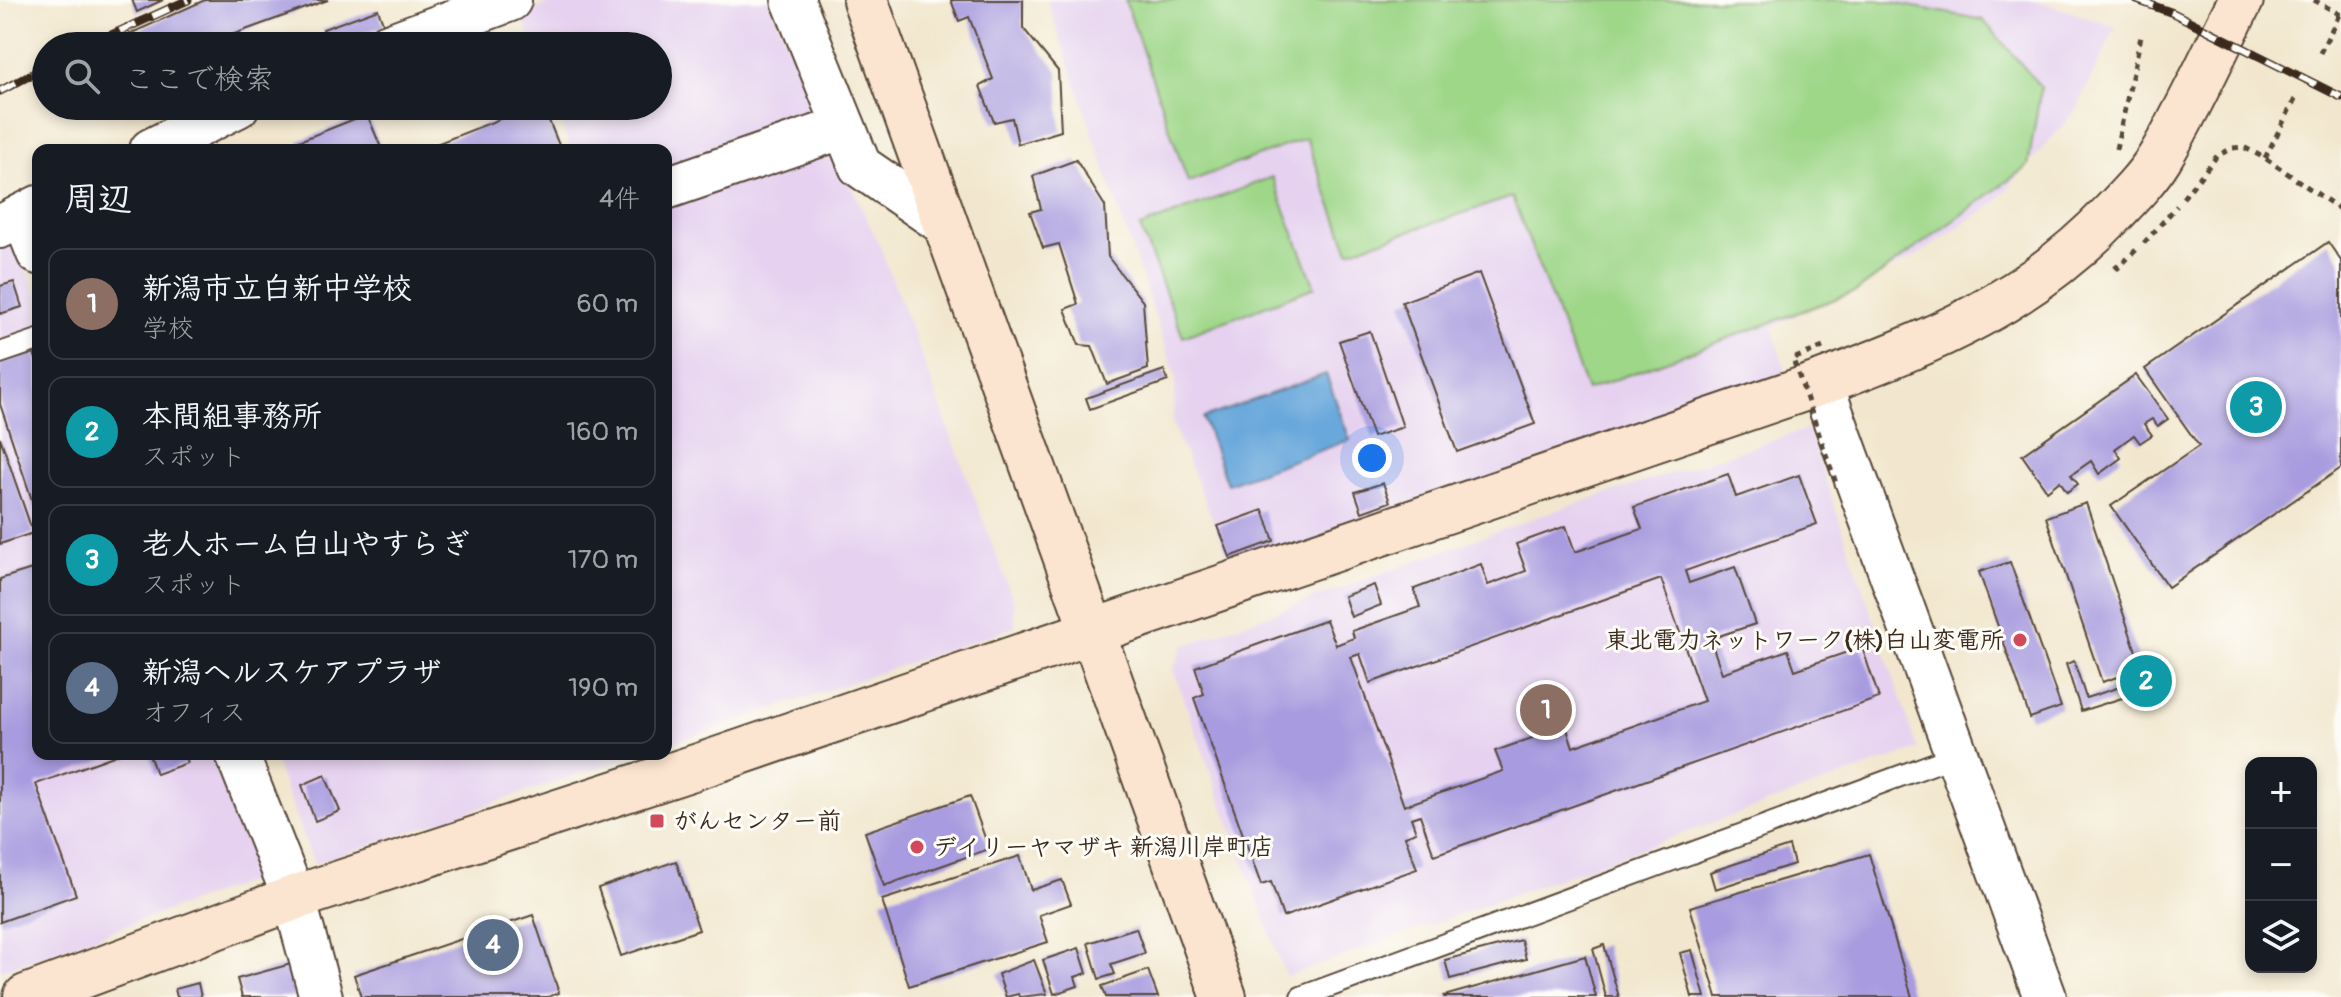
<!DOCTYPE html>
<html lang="ja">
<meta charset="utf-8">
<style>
body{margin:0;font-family:Pangolin,"Klee One",sans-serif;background:#20242c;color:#f1f3f6}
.controls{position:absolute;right:24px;bottom:24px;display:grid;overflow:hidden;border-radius:16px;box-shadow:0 4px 12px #0003}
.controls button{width:72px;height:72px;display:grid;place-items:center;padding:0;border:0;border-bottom:2px solid #363941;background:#171b24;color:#f1f3f6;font:40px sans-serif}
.you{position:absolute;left:1372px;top:458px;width:28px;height:28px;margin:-20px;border:6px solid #fff;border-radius:50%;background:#1a73e8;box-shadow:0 0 0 12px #1a73e833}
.badge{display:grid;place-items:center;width:52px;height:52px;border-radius:50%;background:#d1495b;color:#fff;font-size:26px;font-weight:700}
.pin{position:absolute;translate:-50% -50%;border:4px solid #fff;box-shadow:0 2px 8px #0006}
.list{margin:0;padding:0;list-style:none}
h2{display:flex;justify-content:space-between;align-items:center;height:104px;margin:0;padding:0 32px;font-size:34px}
h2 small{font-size:26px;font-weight:400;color:#9ea1a6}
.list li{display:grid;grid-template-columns:52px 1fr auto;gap:24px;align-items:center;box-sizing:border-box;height:112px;margin:0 16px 16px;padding:0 16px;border:2px solid #363941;border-radius:16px}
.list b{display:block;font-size:30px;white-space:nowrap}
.list p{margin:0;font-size:26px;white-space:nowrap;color:#9ea1a6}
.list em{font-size:26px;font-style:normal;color:#9ea1a6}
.icon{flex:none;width:44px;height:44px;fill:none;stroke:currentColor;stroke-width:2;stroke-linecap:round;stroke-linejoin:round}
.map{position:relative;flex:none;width:2341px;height:997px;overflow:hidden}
.search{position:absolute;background:#171b24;box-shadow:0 4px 12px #0003;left:32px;top:32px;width:640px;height:88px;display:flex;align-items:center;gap:20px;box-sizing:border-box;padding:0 28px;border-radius:44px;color:#9ea1a6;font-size:30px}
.panel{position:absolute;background:#171b24;box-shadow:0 4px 12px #0003;left:32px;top:144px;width:640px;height:616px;border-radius:16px}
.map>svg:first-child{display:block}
.built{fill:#e6d2f0}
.green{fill:#9fd789;stroke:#6d8054;stroke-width:2}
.water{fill:#69a8db;stroke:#52697c;stroke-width:2}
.building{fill:#a89bdf;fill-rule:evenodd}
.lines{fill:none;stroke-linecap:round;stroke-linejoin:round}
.lane-casing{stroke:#564638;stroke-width:24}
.street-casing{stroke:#564638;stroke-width:46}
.secondary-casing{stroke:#564638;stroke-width:48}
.path{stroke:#564638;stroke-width:5;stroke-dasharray:6 6;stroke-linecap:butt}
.lane{stroke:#fff;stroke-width:20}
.street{stroke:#fff;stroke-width:42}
.secondary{stroke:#fce5d0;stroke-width:44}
.rail-casing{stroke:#3b2a1e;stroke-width:9}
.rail{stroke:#fdfcf7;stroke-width:6;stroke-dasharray:18;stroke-linecap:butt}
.path-bridge{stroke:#564638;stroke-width:5;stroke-dasharray:6 6;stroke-linecap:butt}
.poi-dot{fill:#d1495b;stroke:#fdfcf7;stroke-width:3}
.labels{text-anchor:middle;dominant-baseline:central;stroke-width:6;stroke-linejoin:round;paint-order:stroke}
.poi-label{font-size:24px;font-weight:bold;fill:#3b2a1e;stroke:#fdfcf7;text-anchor:start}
</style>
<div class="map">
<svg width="2341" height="997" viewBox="0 0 2341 997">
<rect width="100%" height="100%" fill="#fdfcf7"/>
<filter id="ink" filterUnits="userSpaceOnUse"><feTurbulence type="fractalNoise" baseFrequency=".0125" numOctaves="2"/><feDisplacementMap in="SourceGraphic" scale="16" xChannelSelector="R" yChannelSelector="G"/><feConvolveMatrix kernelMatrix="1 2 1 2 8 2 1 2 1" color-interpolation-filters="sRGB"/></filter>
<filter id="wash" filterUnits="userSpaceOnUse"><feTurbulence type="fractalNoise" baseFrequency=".006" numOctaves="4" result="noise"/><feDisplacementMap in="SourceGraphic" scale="32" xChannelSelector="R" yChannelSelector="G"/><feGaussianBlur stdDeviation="1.8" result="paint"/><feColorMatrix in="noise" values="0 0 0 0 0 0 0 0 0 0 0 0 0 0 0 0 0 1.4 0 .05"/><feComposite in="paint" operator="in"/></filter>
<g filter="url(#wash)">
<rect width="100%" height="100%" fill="#f2e7ce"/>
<g class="built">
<path d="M565 0H769L809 97 881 249 1014 602 1015 627 666 745V150H571L555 106H658V46H533L521 12Z"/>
<path d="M1047 0H2035L2116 27 2075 111 1996 202 1915 257 1772 327 1787 375 1234 570 1172 423 1176 378Z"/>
<path d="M15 241 38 300V754H213L261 877 0 971V250Z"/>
<path d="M1808 429 1918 749 1286 977 1173 670 1183 646 1548 513Z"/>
<path d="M272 754H638L314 864Z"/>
</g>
<g class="green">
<path d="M1125 0H1878L1983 20 2041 87 2028 166 1857 291 1587 390 1512 197 1349 251 1306 138 1188 182Z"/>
<path d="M1272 177 1315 287 1183 337 1140 227Z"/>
</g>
<path class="water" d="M1326 374 1350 440 1227 484 1203 418Z"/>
<g id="blocks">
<g class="building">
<path d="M132 0H163L137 12Z"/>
<path d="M205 0H328L201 46H103Z"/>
<path d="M951 0H1023V28L1058 71 1061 131 1018 144 1012 118 994 122 980 86 993 79 969 17 959 21Z"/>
<path d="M378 9 384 26 329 46 323 29Z"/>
<path d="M533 106H543L561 150H427L426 148Z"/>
<path d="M367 114 382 150H303L299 141Z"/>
<path d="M1076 160 1105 206 1108 257 1143 302 1148 369 1107 384 1092 346 1079 345 1065 309 1078 304 1059 244 1043 248 1030 212 1041 209 1033 176Z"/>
<path d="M2328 242 2341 261V468L2168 587 2111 506 2199 446 2145 369Z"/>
<path d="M1479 273 1535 424 1457 452 1402 302Z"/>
<path d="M14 282 22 307 0 314V286Z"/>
<path d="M1370 331 1403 427 1373 437 1339 341Z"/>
<path d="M34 353 38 366V508L35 509 0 404V364Z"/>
<path d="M1164 370 1168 381 1090 409 1086 398Z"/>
<path d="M2136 375 2168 419 2158 426 2152 419 2144 424 2152 435 2140 443 2134 435 2115 449 2121 458 2099 474 2091 461 2071 475 2078 484 2067 492 2060 481 2047 491 2022 455Z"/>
<path d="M0 437 33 533 0 544Z"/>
<path d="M1728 474 1736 497 1799 475 1817 524 1685 571 1689 583 1735 567 1755 624 1710 639 1722 673 1788 650 1795 670 1862 647 1879 698 1434 855 1420 815 1411 818 1416 832 1405 836 1417 869 1283 917 1271 882 1261 885 1194 698 1204 694 1195 667 1326 620 1336 645 1354 638 1352 631 1420 607 1414 589 1481 564 1488 585 1526 571 1516 544 1566 526 1575 552 1642 529 1634 507ZM1661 579 1704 701 1573 747 1566 726 1495 751 1503 771 1404 806 1351 657 1360 654 1370 683Z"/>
<path d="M1383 483 1390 502 1362 512 1355 492Z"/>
<path d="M2086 503 2142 669 2102 682 2046 517Z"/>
<path d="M1263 510 1274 541 1230 557 1218 526Z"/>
<path d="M2010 562 2061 707 2030 718 1979 572Z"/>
<path d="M38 567V754H119L36 784 76 895 0 922V579Z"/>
<path d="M1374 585 1381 605 1351 617 1344 596Z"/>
<path d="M2074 661 2086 698 2154 676 2157 687 2081 711 2066 664Z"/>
<path d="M149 754H184L187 763 156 774Z"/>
<path d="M325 775 340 811 315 821 302 785Z"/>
<path d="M970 796 989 849 884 886 865 832Z"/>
<path d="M1789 846 1794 864 1715 889 1710 872Z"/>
<path d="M1869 854 1912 997H1717L1690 907Z"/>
<path d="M1020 856 1031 890 1062 880 1071 904 1039 915 1048 942 909 986 882 900Z"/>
<path d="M676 861 699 930 621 956 598 888Z"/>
<path d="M533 915 559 993 548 997H361L354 975Z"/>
<path d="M1136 928 1145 953 1111 964 1115 974 1099 979 1088 943Z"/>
<path d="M1521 940 1526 959 1450 979 1445 960Z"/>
<path d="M1604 945 1619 997H1606L1593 949Z"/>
<path d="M1079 948 1087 973 1075 977 1078 986 1054 994 1043 960Z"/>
<path d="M1692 950 1705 997H1692L1680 953Z"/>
<path d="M1585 956 1596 997H1444V996Z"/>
<path d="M1034 960 1047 994 1019 997 1018 994 1006 997 998 974Z"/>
<path d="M291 964 300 997H242L237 979Z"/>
<path d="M1148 970 1158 997H1106L1102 986Z"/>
<path d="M198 983 201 997H177L175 989Z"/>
</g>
</g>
</g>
<g filter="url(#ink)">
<use href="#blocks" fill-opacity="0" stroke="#564638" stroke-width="2"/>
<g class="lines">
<g class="lane-casing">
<g id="lane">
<path d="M0 353 38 340"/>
<path d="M1301 997 1957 755"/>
</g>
</g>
<g class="street-casing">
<g id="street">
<path d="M793 0 860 166 943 223"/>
<path d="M386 46 510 0"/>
<path d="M151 150 238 106"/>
<path d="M666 188 844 127"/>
<path d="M23 215 38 253"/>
<path d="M0 227 38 207"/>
<path d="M1821 383 2045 997"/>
<path d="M237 754 294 898 321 997"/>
</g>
</g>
<g class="secondary-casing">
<g id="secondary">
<path d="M865 0 1224 997"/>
<path d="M26 997 294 898 705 764 1821 383C1936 340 2027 303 2113 213 2130 195 2147 178 2160 157 2190 107 2214 52 2241 0"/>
</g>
</g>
<g class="path">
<path d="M2320 53 2341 11"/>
<path d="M2116 149 2142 32"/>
<path d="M2265 158 2295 99"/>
<path d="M2183 198 2217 156 2232 148 2243 147 2265 158 2341 210"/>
<path d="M2144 243 2177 206"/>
<path d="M2115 265 2118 268 2136 250"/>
</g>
<use href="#lane" class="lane"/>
<use href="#street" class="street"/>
<use href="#secondary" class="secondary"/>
<g class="rail-casing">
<g id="rail">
<path d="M2137 0 2173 13 2341 97"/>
<path d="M87 46 188 0"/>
<path d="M0 91 46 67"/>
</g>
</g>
<use href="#rail" class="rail"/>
<g class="path-bridge">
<path d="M2314 0 2341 15"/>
<path d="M1823 347 1793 359 1837 486"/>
</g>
</g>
</g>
<g class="poi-dot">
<circle cx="2020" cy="640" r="8"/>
<rect x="649" y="813" width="16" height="16" rx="4"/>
<circle cx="917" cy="847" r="8"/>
</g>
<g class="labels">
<g class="poi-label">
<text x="2004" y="640" text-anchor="end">東北電力ネットワーク(株)白山変電所</text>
<text x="673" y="821">がんセンター前</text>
<text x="933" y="847">デイリーヤマザキ 新潟川岸町店</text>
</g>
</g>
</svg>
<div class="controls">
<button>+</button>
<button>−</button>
<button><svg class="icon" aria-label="layers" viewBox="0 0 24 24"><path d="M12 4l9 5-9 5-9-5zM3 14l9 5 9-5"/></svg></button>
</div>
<div class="you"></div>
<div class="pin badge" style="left:1546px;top:710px;background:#8d6e63">1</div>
<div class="pin badge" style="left:2146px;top:681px;background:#0f9aa8">2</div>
<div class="pin badge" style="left:2256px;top:407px;background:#0f9aa8">3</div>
<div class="pin badge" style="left:493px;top:945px;background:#5c6f8a">4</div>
<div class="search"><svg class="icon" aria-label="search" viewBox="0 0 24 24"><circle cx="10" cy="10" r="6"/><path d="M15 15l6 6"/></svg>ここで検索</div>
<section class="panel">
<h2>周辺<small>4件</small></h2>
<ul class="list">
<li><span class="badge" style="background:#8d6e63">1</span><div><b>新潟市立白新中学校</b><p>学校</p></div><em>60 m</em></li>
<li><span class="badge" style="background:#0f9aa8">2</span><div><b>本間組事務所</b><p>スポット</p></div><em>160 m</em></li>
<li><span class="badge" style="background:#0f9aa8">3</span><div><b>老人ホーム白山やすらぎ</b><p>スポット</p></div><em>170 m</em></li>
<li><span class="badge" style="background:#5c6f8a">4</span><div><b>新潟ヘルスケアプラザ</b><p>オフィス</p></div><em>190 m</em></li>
</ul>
</section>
</div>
